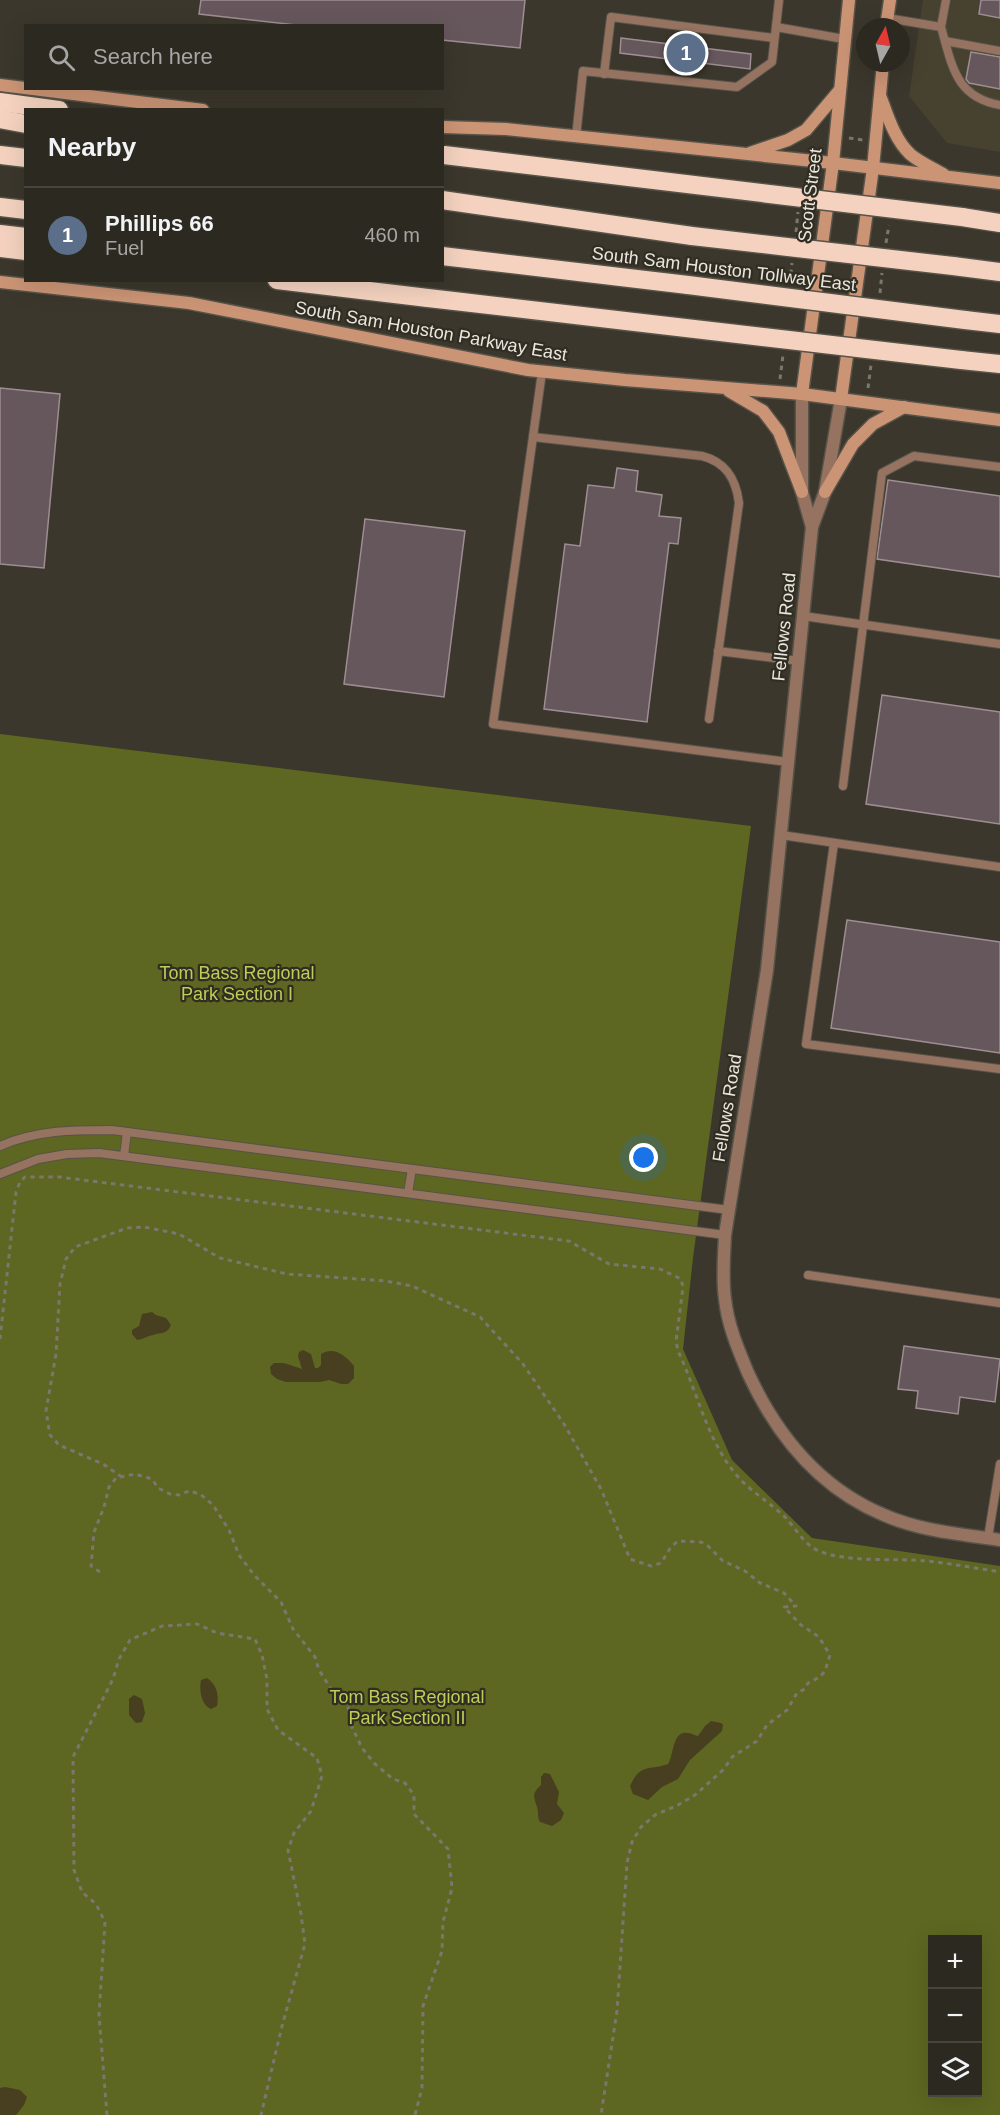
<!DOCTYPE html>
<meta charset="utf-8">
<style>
body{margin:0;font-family:Helvetica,sans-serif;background:#38352e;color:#f1f3f6}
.controls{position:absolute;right:18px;bottom:18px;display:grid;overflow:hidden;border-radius:0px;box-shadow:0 6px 24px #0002}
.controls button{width:54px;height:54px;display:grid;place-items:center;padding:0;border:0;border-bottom:2px solid #48453f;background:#2c2921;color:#f1f3f6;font:30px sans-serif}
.compass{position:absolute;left:856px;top:18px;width:54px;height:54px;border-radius:50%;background:#2c2921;box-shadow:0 6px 24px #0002;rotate:8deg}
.you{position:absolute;left:644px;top:1158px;width:21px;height:21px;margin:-15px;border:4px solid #fff;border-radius:50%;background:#1a73e8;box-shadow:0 0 0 9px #1a73e833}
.badge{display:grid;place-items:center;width:39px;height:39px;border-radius:50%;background:#cdb938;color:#fff;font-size:20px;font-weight:700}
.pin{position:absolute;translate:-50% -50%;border:3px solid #fff;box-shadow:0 2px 6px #0006}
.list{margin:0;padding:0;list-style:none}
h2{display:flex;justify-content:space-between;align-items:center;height:78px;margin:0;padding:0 24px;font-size:26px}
h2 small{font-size:20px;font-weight:400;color:#a6a6a5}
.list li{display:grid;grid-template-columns:39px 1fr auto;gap:18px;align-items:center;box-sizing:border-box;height:96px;padding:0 24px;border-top:2px solid #48453f}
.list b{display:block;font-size:22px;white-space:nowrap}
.list p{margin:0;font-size:20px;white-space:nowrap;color:#a6a6a5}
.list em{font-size:20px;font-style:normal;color:#a6a6a5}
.icon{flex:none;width:33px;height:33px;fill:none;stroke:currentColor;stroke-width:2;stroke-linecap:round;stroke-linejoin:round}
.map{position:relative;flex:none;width:1000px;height:2115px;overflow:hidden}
.search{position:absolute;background:#2c2921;box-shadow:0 6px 24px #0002;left:24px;top:24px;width:420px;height:66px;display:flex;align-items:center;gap:15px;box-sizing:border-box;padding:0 21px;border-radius:0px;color:#a6a6a5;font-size:22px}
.panel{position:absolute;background:#2c2921;box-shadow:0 6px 24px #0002;left:24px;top:108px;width:420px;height:174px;border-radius:0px}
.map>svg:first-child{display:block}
.built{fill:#47412f}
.green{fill:#5d6721;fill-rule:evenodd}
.sand{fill:#473f1f}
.building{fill:#66575c;stroke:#9e8e93;stroke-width:1.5}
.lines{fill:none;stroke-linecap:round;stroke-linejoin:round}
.service-casing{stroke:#575348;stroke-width:10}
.tertiary-casing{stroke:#575348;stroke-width:15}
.secondary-casing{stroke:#575348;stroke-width:15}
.motorway-casing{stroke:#575348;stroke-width:21}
.path{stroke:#7a776d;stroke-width:3;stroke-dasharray:4.5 4.5;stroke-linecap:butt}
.service{stroke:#967360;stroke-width:8}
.tertiary{stroke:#967360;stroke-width:12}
.secondary{stroke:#cb9475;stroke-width:12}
.motorway{stroke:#f4d2bf;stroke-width:18}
.motorway-bridge-casing{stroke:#575348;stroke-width:21;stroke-linecap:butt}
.motorway-bridge{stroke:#f4d2bf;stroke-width:18}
.labels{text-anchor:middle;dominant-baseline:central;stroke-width:4.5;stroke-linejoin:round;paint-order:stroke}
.street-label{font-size:18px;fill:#e8e6de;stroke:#312d22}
.park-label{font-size:18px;fill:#bbce55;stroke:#312d22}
</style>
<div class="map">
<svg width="1000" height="2115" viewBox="0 0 1000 2115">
<rect width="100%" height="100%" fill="#3b372c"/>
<path class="built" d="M923 0H1000V152L947 143 909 96Z"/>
<path class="green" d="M0 734 751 826 693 1258 683 1349 732 1460 812 1538 1000 1566V2115H0ZM932 1940H978V2092H932Z"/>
<g class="sand">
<path d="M152 1312 156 1315 166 1318 171 1325C166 1335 162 1332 153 1335 147 1336 144 1339 137 1340L132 1334V1330L139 1326 142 1314Z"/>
<path d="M303 1350 311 1354 315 1368H318L321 1365V1354C334 1346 345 1355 354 1366V1378L348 1384H341L329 1380 320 1382H286L277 1379 271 1374 270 1367 274 1363H284L302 1369 298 1356 299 1352Z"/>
<path d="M207 1678C217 1685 219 1695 217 1706L211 1709C201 1705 199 1690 201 1680Z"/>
<path d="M134 1695 142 1699 145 1713 142 1722 136 1723 129 1715V1699Z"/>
<path d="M711 1721 721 1723 723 1725 722 1731 690 1760 678 1779 662 1787 648 1800 633 1794 630 1786C641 1762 650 1771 668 1764 674 1755 672 1730 688 1733 692 1733 695 1736 698 1736L705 1726Z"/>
<path d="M544 1773 550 1774 559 1792 557 1804 564 1813 561 1820 552 1826 540 1822C537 1817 539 1813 537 1807 534 1797 531 1794 541 1785V1777Z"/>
<path d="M5 2087 20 2090 27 2097 24 2105 16 2115H0V2088Z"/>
</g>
<g class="building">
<path d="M201 0H525L520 48 442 40V26H305L199 14Z"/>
<path d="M981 0H1000V18L979 14Z"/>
<path d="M621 38 751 54 750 69 620 53Z"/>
<path d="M971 52 1000 57V89L969 83 966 79Z"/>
<path d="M0 388 60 394 44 568 0 564Z"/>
<path d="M617 468 638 471 636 491 662 495 659 516 681 518 678 544 669 543 647 722 544 709 565 544 580 546 588 485 614 488Z"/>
<path d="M888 480 1000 496V577L877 559Z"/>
<path d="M365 519 465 531 444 697 344 684Z"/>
<path d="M882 695 1000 712V824L866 804Z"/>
<path d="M847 920 1000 942V1053L831 1028Z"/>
<path d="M904 1346 1000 1359 995 1402 960 1397 958 1414 916 1408 918 1391 898 1389Z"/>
</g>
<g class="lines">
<g class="service-casing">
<g id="service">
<path d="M887 18 941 27C952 65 955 97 1000 105"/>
<path d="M776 27 844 39"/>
<path d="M941 27 946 0"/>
<path d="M945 41 1000 51"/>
<path d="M604 74 611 17 774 38"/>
<path d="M576 137 583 71 737 87 772 62 779 0"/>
<path d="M542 372 493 724 788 762"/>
<path d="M533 437 702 456C726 462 736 479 739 503L709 719"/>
<path d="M803 616 1000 644"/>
<path d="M718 651 799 661"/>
<path d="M843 786 882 473 914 456 1000 467"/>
<path d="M781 835 1000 867"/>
<path d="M834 843 806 1044 1000 1069"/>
<path d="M0 1146C36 1130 73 1130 112 1130L729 1210"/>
<path d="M124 1156 127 1132"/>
<path d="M0 1174 38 1159 67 1154 99 1153 725 1235"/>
<path d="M408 1193 412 1169"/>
<path d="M808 1275 1000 1303"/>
<path d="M988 1538 1000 1464"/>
</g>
</g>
<g class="tertiary-casing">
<g id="tertiary">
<path d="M802 394V492L812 527"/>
<path d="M841 399 825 492 812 527 767 970 725 1235C724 1257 722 1278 725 1299 728 1326 738 1349 748 1373 777 1436 819 1488 884 1515 920 1531 961 1534 1000 1540"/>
</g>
</g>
<g class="secondary-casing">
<g id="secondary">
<path d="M886 27 890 0"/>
<path d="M0 85 203 110"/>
<path d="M881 98C888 117 895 140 910 154 919 162 933 168 943 174"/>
<path d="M442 127 506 129 833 163 1000 183"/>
<path d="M750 153 788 140 806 130 839 91"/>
<path d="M0 282 189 303 528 370 625 380 802 394 1000 420"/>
<path d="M729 391 763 411 779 432 802 492"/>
<path d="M802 394 833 163 849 0"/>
<path d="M841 399 873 168 883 63"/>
<path d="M825 492 853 444 873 424 904 407"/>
</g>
</g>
<g class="motorway-casing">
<g id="motorway">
<path d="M0 102 59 110"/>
<path d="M0 119 26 124"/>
<path d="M0 155 26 158"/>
<path d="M442 200 692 236"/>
<path d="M0 207 26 210"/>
<path d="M962 217 1000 223"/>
<path d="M0 234 26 237"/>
<path d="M0 248 26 251"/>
<path d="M442 256 688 285"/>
<path d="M953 266 1000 272"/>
<path d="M277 280 428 298"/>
<path d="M965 320 1000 324"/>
<path d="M961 360 1000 364"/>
</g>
</g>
<g class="path">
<path d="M849 138 863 140"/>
<path d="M796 232 798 212"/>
<path d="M886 243 889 225"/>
<path d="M790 283 792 263"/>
<path d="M880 293 882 273"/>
<path d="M780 379 783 355"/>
<path d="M868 388 871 365"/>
<path d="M0 1339 16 1192 20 1182 25 1177H59L569 1241 609 1264 660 1269 681 1279 683 1287 676 1341 678 1351C698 1393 707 1442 739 1478 752 1492 770 1503 784 1516 795 1527 804 1545 819 1551 848 1563 896 1558 928 1561 952 1564 976 1568 1000 1572"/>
<path d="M122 1477 103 1464 59 1445 50 1435 46 1411 56 1354 60 1284 66 1259 75 1247 127 1228 144 1227 179 1234 220 1258 287 1274 386 1281 412 1286 480 1317 523 1364 564 1424 601 1489 630 1559 651 1566 661 1563 671 1547 678 1541 701 1542 708 1546 723 1561 745 1571 760 1583 784 1593 796 1606 784 1607 801 1625 819 1637 830 1655 825 1671 820 1677 808 1683 805 1689 797 1693 787 1710 767 1725 757 1741 732 1757 724 1769 695 1795 678 1805 655 1815 641 1827 632 1842 627 1863 617 2011 601 2115"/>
<path d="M100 1572 91 1566 94 1532 104 1507 109 1487 116 1478 135 1474 152 1479 158 1488 170 1494 179 1495 189 1491 200 1494 213 1505 229 1530 239 1555 254 1575 281 1602 293 1629 315 1657 319 1670 333 1692 348 1707 352 1727 362 1748 375 1764 393 1779 405 1783 414 1795V1814L448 1849 452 1888 443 1922 442 1951 423 2006 422 2088 415 2115"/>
<path d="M107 2115 99 2015 105 1922 96 1904 82 1892 74 1870 73 1757 113 1679 119 1659 130 1640 162 1626 197 1624 217 1633 255 1639 262 1655 267 1679V1709L278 1730 317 1758 322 1776 311 1811 294 1833 288 1850 301 1914 305 1944 282 2026 261 2115"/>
</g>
<use href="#service" class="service"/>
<use href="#tertiary" class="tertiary"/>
<use href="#secondary" class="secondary"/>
<use href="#motorway" class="motorway"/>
<g class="motorway-bridge-casing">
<g id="motorway-bridge">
<path d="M444 155 962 217"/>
<path d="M692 236 953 266"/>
<path d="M688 285 965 320"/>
<path d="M428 298 961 360"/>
</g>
</g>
<use href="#motorway-bridge" class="motorway-bridge"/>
</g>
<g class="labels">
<g class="street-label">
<text transform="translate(810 195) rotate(-83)">Scott Street</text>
<text transform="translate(724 269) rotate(7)">South Sam Houston Tollway East</text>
<text transform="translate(431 331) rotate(10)">South Sam Houston Parkway East</text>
<text transform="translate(784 627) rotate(-84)">Fellows Road</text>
<text transform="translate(727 1108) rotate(-81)">Fellows Road</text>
</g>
<g class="park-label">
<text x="237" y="973">Tom Bass Regional<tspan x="237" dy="21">Park Section I</tspan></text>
<text x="407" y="1697">Tom Bass Regional<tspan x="407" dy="21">Park Section II</tspan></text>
</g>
</g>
</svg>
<div class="controls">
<button>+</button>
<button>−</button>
<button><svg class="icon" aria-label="layers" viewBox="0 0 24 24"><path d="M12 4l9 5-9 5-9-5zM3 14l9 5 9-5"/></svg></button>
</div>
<svg class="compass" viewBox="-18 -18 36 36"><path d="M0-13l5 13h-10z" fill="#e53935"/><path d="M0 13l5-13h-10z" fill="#a6a6a5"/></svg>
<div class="you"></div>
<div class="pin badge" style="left:686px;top:53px;background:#5c6f8a">1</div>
<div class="search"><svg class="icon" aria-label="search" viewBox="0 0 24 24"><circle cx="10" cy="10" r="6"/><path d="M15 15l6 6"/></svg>Search here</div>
<section class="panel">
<h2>Nearby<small></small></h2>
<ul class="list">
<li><span class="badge" style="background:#5c6f8a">1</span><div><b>Phillips 66</b><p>Fuel</p></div><em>460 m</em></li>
</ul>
</section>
</div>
